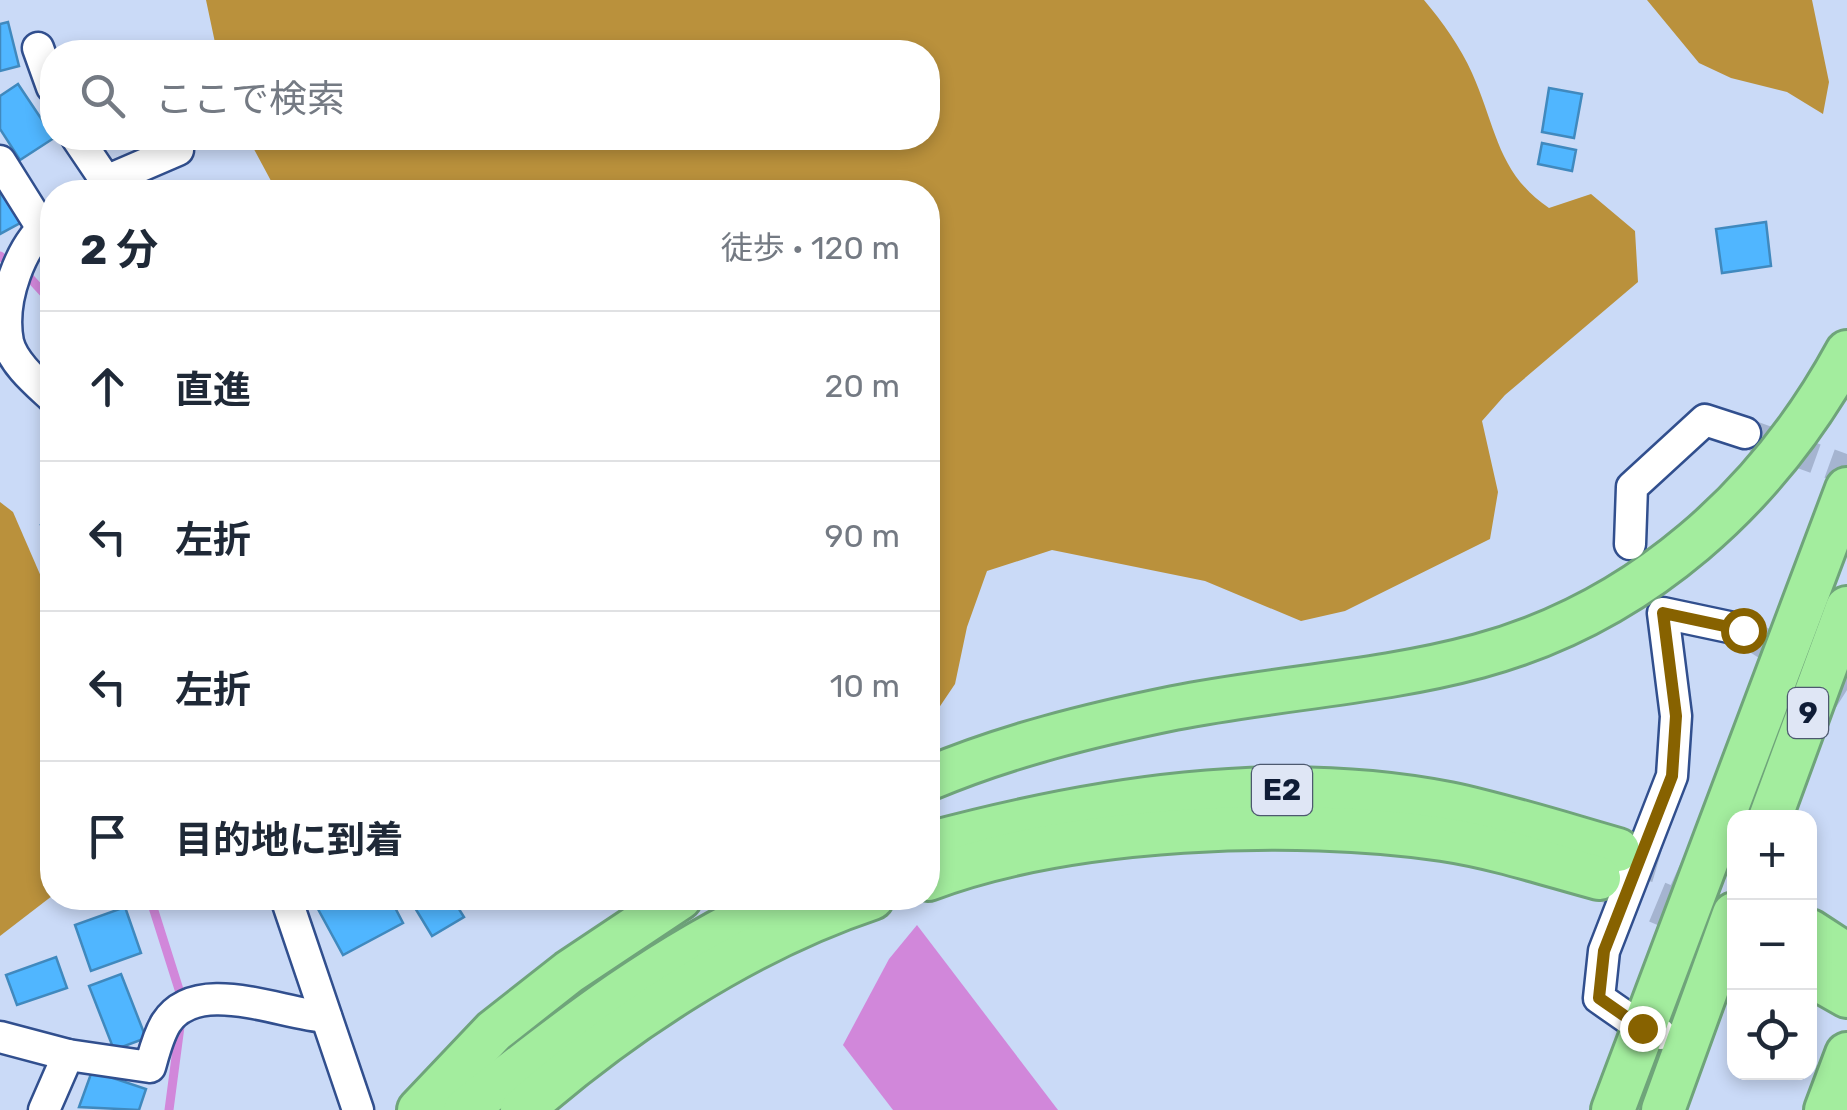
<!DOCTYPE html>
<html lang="ja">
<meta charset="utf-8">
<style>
body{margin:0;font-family:Rubik,"Noto Sans JP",sans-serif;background:#f2f2f3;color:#1f2937}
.controls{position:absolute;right:30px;bottom:30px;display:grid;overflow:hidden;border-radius:20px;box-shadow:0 5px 15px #0003}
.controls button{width:90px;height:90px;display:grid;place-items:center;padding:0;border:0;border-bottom:2px solid #e0e1e3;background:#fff;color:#1f2937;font:50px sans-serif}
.stop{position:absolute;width:30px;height:30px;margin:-22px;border:8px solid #876200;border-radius:50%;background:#fff}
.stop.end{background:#876200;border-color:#fff;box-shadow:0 2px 10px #0008}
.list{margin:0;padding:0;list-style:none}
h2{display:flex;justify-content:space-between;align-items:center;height:130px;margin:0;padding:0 40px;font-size:42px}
h2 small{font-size:32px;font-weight:400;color:#747a83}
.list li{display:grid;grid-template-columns:65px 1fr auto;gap:30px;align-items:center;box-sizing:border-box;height:150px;padding:0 40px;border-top:2px solid #e0e1e3}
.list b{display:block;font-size:38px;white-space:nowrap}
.list em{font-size:32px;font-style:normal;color:#747a83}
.icon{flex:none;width:55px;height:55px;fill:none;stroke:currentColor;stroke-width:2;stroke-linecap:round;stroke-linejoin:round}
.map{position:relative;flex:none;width:1847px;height:1110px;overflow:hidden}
.search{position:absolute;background:#fff;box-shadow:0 5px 15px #0003;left:40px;top:40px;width:900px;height:110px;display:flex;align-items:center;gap:25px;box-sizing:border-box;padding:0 35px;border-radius:40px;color:#747a83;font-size:38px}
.panel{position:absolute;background:#fff;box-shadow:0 5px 15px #0003;left:40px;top:180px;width:900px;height:730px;border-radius:40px}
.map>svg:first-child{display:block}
.forest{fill:#ba913c}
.water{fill:#d187da}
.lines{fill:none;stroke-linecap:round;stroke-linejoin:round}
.stream{stroke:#d187da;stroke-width:9}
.building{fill:#50b6ff;stroke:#4089be;stroke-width:2.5}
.minor-tunnel{stroke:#a5b4d0;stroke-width:30;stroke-dasharray:30 15;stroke-linecap:butt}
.highway-tunnel{stroke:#a5b4d0;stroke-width:42;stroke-dasharray:42 21;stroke-linecap:butt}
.minor-casing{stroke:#314f8e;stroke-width:35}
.highway-casing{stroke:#6fa47a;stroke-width:48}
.minor{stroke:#fff;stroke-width:30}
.highway{stroke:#a3ed9e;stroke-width:42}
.route{stroke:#876200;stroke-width:12}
.labels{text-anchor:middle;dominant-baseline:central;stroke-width:8;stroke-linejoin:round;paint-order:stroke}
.shield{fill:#dfe6f5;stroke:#4d596f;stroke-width:2.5}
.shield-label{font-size:30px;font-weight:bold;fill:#0f1c36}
</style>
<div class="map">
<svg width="1847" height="1110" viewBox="0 0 1847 1110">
<rect width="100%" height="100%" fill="#cadaf7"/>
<g class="forest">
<path d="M206 0H1424C1442 21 1461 48 1472 73 1496 126 1497 173 1549 208L1591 194 1635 231 1638 282 1505 395 1482 421 1498 492 1490 539 1345 611 1301 621 1205 581 1052 550 987 571 967 627 955 684 928 724V192H277L248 138H928V52H217Z"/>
<path d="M1647 0H1812L1829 82 1823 114 1787 92 1731 78 1699 63Z"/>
<path d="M0 502 13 512 52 602V896L0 936Z"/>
</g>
<path class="water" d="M917 925 1058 1110H893L843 1045 889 959Z"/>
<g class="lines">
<g class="stream">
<path d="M0 256 29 277 52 302"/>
<path d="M150 898 182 999"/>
<path d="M169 1110 181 1019"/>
</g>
</g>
<g class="building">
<path d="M8 22 19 66 0 71V24Z"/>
<path d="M18 84 54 138 20 160 0 129V96Z"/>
<path d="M1549 88 1582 94 1574 138 1542 132Z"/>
<path d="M1542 143 1576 150 1572 171 1538 164Z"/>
<path d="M0 185 22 222 0 234Z"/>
<path d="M1766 222 1771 266 1722 273 1716 229Z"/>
<path d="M52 520V556L41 525Z"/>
<path d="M312 898H390L403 923 343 955Z"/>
<path d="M409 898H452L464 917 432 936Z"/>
<path d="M125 907 141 953 91 971 75 925Z"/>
<path d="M56 957 67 988 17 1005 6 975Z"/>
<path d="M121 974 146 1038 114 1050 89 986Z"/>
<path d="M92 1071 146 1089 139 1110 79 1107Z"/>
</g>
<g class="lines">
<g class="minor-tunnel">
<path d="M1745 433 1847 470"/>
<path d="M1743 630 1847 696"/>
</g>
<g class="highway-tunnel">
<path d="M1618 850 1672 866 1734 894"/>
<path d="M1599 878 1734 934"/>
</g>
<g class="minor-casing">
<g id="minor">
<path d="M38 48 52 87"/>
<path d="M77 138 106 181 178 150"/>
<path d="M0 161 42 228"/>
<path d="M52 220C20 244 0 301 8 342 13 363 37 383 52 397"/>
<path d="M1630 544 1632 487 1705 420 1745 433"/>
<path d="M286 898 358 1110"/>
<path d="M1660 1034 1642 1028 1599 998 1604 951 1672 776 1676 716 1663 613 1743 630"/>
<path d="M0 1037 68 1055 150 1067C154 1053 158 1036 166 1023 197 975 280 1014 326 1017"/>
<path d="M44 1110 68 1055"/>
</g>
</g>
<g class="highway-casing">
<g id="highway">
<path d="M928 779C1006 746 1091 725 1174 708 1275 688 1379 683 1479 656 1641 612 1768 497 1847 352"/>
<path d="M1770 818 1847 608"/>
<path d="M928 844C1096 799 1274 770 1449 804 1506 816 1562 834 1618 850"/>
<path d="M928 879C1069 826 1294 817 1443 839 1496 847 1547 864 1599 878"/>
<path d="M1810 931 1847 955"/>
<path d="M1810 975 1847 996"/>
<path d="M419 1110 494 1031 569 972 680 898"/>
<path d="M465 1110C566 1030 669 949 788 898"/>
<path d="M522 1110C621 1023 746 940 872 898"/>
<path d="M1613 1110 1847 489"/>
<path d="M1663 1110 1734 914"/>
<path d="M1826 1110 1847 1054"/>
</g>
</g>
<use href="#minor" class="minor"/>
<use href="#highway" class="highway"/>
</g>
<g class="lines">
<path class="route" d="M1642 1028 1599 998 1604 951 1672 776 1676 716 1663 613 1743 630"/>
</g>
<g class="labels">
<g class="shield">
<rect x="1788" y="688" width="40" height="50" rx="8"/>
<rect x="1252" y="765" width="60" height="50" rx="8"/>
</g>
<g class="shield-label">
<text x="1808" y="713">9</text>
<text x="1282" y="790">E2</text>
</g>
</g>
</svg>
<div class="controls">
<button>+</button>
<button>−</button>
<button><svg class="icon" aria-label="locate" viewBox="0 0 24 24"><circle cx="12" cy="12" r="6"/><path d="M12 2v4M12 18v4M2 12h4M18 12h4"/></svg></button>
</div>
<div class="stop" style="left:1743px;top:630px"></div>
<div class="stop end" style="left:1642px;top:1028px"></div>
<div class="search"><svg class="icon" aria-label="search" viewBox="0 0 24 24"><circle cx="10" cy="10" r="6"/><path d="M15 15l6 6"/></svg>ここで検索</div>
<section class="panel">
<h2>2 分<small>徒歩 · 120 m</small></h2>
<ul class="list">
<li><svg class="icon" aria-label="ahead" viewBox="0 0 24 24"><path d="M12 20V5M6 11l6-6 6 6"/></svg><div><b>直進</b></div><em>20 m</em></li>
<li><svg class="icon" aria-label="left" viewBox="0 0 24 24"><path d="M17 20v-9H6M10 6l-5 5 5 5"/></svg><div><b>左折</b></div><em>90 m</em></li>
<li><svg class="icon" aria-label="left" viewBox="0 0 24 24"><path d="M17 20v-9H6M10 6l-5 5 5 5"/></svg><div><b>左折</b></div><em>10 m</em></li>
<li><svg class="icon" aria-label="arrive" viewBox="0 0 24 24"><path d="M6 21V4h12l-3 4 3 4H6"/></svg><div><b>目的地に到着</b></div></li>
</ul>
</section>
</div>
